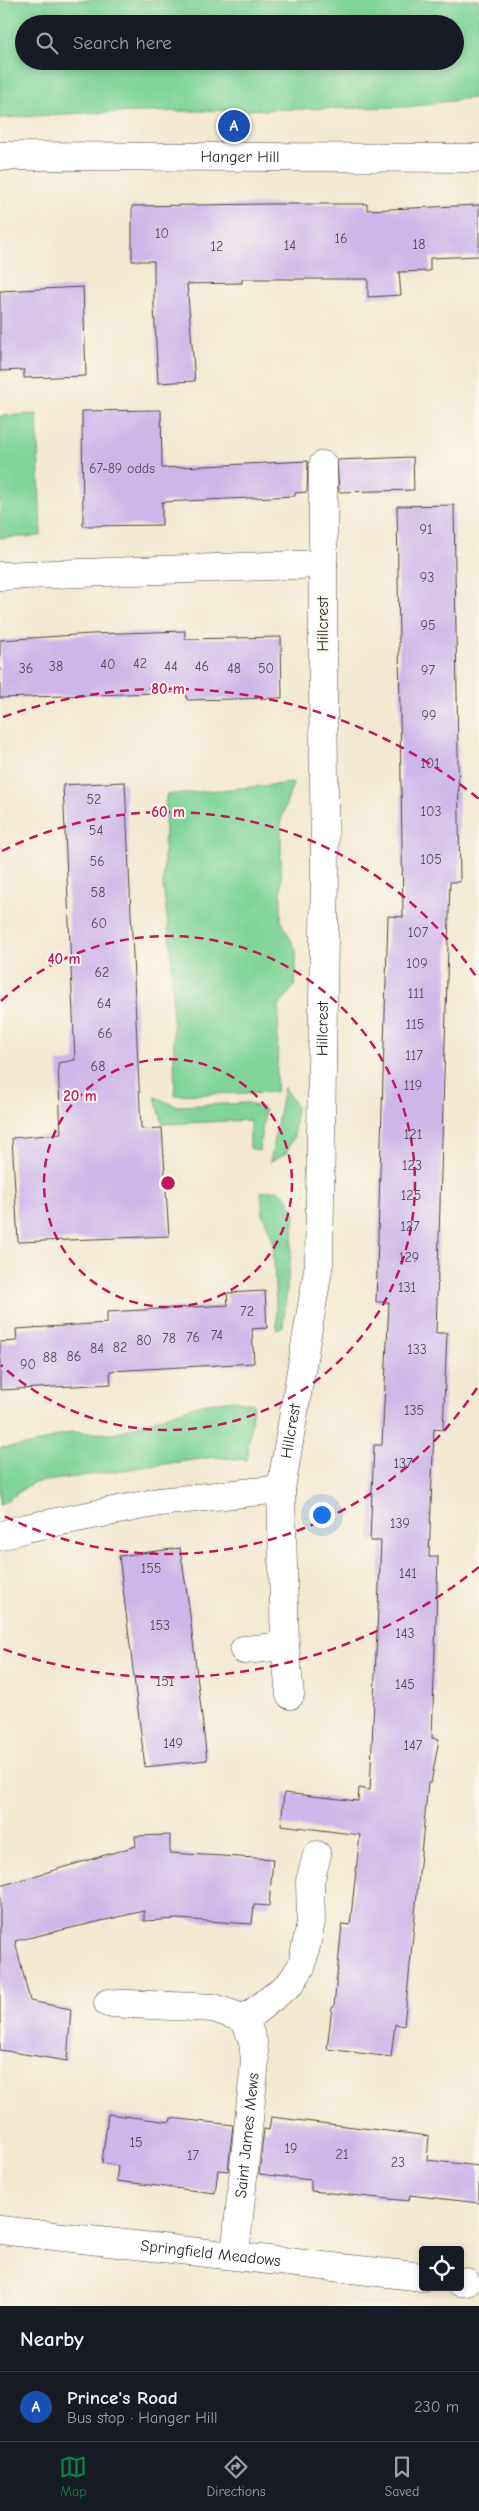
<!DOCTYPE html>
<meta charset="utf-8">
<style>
body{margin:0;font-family:"Comic Neue",sans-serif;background:#242831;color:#f1f3f6}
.controls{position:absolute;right:15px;bottom:15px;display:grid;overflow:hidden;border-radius:5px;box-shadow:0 2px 8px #0003}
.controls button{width:45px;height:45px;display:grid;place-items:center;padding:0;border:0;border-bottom:1px solid #363941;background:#171b24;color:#f1f3f6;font:25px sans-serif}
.you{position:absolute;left:321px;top:1514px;width:18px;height:18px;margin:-12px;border:4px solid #fff;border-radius:50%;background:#1a73e8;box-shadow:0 0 0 8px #1a73e833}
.badge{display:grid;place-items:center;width:32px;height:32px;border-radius:50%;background:#0b8043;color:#fff;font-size:16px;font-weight:700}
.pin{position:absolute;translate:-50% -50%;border:2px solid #fff;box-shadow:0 1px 5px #0006}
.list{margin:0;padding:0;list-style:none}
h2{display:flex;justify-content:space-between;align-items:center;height:65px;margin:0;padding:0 20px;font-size:21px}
h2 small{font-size:16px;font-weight:400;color:#9ea1a6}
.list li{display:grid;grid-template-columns:32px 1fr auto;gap:15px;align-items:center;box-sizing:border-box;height:70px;padding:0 20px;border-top:1px solid #363941}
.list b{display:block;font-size:19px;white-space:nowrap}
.list p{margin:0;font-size:16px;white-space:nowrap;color:#9ea1a6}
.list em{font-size:16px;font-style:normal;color:#9ea1a6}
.icon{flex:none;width:28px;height:28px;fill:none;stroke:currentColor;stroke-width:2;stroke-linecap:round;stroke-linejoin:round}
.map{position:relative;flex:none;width:479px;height:2306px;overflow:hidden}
.search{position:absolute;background:#171b24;box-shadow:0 2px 8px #0003;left:15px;right:15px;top:15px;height:55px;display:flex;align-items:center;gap:12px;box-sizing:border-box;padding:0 18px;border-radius:28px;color:#9ea1a6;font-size:19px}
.sheet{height:135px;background:#171b24}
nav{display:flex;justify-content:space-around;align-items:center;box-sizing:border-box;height:70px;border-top:1px solid #363941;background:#171b24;font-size:14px;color:#9ea1a6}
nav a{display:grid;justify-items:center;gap:2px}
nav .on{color:#0b8043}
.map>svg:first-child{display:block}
.green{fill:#80d497;stroke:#568061;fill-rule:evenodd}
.building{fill:#cdb6e9}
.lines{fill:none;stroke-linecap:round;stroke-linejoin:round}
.minor-casing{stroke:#494844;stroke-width:29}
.major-casing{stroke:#494844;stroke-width:29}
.minor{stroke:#fff;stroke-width:28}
.major{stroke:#fff;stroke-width:28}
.ring{fill:none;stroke:#c2185b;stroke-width:2.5;stroke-dasharray:9 6}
.labels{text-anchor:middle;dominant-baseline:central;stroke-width:4;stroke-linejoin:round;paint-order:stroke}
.number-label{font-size:14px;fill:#544e5a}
.street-label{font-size:16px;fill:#2b2b2b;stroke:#fbf7ec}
.centre{fill:#c2185b;stroke:#fbf7ec;stroke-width:2.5}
.ring-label{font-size:15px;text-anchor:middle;font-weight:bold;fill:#c2185b;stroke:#fbf7ec;stroke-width:4;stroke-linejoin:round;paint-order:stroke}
</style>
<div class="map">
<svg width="479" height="2306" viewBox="0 0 479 2306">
<rect width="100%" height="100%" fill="#fbf7ec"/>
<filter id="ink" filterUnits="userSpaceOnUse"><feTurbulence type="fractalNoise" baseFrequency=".02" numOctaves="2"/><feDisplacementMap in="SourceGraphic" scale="10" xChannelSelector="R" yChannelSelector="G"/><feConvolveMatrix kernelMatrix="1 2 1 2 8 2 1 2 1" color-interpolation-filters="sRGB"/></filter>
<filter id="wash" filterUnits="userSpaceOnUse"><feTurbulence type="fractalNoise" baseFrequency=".0096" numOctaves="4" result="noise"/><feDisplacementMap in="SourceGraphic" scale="20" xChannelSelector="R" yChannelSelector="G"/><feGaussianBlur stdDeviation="1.12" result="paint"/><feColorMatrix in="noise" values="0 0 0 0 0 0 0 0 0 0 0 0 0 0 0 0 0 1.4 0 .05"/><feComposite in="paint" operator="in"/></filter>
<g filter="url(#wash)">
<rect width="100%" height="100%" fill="#f3e9d1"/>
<g class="green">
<path d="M0 0H479V97L407 107 86 113 0 118ZM24 24H455V61H24Z"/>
<path d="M37 414 41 536 0 538V416Z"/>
<path d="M293 783 281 820V920L296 950V973L295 985 279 1006 276 1092 175 1095 171 947 163 886 166 795Z"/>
<path d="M284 1087 296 1106 294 1136 286 1153 270 1162Z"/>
<path d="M155 1097 176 1106 248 1103 265 1110 259 1151 250 1148V1120L163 1124Z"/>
<path d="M277 1190 287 1197 295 1214 283 1327 277 1330 273 1240 263 1215 261 1192Z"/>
<path d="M234 1400 253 1404 247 1460 214 1457 32 1483 0 1505V1448L31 1445 71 1432 114 1434 200 1404Z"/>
</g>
<g id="blocks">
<g class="building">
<path d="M266 204H367V210L479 205V256L430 258V271L399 272 401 295 368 297V279H242V283L187 284 195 381 158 383 154 306V261H132V206Z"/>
<path d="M83 287 86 376 24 378V370L0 371V291Z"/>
<path d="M161 410 162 468 308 461 307 492 295 493V496L162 502V525L83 526 82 411Z"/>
<path d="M413 457 414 490 339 492 337 460Z"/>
<path d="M454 505 460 882H450L436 1333H447L443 1430 434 1429 429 1557H438L432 1738 439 1739 431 1783H428L404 2026 395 2024 391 2057 327 2049 332 2007H334L342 1924 350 1925 360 1835 281 1825 284 1793 358 1801 359 1788 370 1790 381 1541H370L374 1445H382L389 1302H376L388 916 403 917 397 506Z"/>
<path d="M185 631V639L281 637 282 698 187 700 186 692 0 698V640L91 634Z"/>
<path d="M125 782 141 1129 162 1128 169 1236 18 1242 12 1138 61 1134 58 1063 75 1060 63 785Z"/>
<path d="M265 1291 267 1328 252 1329 254 1363 110 1371 111 1384 0 1390V1342L17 1341 16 1329 107 1323V1312L228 1305 227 1293Z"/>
<path d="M180 1548 189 1607 207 1760 145 1767 119 1556Z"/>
<path d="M170 1835V1853L273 1859 269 1906 254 1905 252 1924 178 1919 144 1921V1911L15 1941 30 2001 71 2009 67 2061 0 2050V1886L136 1846 135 1836Z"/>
<path d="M108 2114 170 2122 171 2118 233 2125 228 2171 218 2170 215 2193 116 2181 118 2166 102 2163Z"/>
<path d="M271 2117 429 2136 427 2160 479 2166V2203L410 2195 409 2201 311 2191V2180L259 2174 264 2129 269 2130Z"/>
</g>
</g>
</g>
<g filter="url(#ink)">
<use href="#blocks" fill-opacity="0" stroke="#494844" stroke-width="1"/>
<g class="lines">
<g class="minor-casing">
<g id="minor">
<path d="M0 576 323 564"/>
<path d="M281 1489 285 1646 290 1695"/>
<path id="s1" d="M0 1536 26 1528 159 1502 281 1489 319 1264 325 871 323 687V465"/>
<path d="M244 1650 285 1646"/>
<path d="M108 2003 214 2008 245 2019"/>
<path d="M245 2019 291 1983 302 1965 311 1922 310 1881 317 1855"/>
<path id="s2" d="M0 2230 423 2277"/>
<path id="s3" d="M235 2255 255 2061 253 2042 245 2019"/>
<path d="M460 2282H466"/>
</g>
</g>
<g class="major-casing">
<g id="major">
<path id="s4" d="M0 156 479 158"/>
</g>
</g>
<use href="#minor" class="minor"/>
<use href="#major" class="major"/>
</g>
</g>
<g class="ring">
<circle cx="168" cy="1183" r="124"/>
<path d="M1 1001A247 247 0 1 1 1 1365"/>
<path d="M477 1388A371 371 0 0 1 2 1515M2 851A371 371 0 0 1 477 978"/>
<path d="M479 1567A494 494 0 0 1 3 1649M3 717A494 494 0 0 1 479 799"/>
</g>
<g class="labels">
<g class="number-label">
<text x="162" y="233">10</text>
<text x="341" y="238">16</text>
<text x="419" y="244">18</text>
<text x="290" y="245">14</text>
<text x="217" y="246">12</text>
<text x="122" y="468">67-89 odds</text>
<text x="426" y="529">91</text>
<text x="427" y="577">93</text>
<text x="428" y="625">95</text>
<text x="140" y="663">42</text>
<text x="108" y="664">40</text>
<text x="56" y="666">38</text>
<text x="171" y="666">44</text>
<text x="202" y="666">46</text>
<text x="26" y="668">36</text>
<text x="234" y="668">48</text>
<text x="266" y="668">50</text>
<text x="428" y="670">97</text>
<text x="429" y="715">99</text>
<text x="430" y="763">101</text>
<text x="94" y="799">52</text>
<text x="431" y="811">103</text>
<text x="96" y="830">54</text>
<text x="431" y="859">105</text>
<text x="97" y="861">56</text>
<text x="98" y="892">58</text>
<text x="99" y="923">60</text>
<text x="418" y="932">107</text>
<text x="417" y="963">109</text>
<text x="102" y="972">62</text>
<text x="416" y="993">111</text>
<text x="104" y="1003">64</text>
<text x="415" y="1024">115</text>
<text x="105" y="1033">66</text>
<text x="414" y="1055">117</text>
<text x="98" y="1066">68</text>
<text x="413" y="1085">119</text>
<text x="413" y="1134">121</text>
<text x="412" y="1165">123</text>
<text x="411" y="1195">125</text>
<text x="410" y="1226">127</text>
<text x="409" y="1257">129</text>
<text x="407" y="1287">131</text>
<text x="247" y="1311">72</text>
<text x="217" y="1335">74</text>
<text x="193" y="1337">76</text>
<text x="169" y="1338">78</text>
<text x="144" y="1340">80</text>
<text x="120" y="1347">82</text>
<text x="97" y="1348">84</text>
<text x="417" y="1349">133</text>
<text x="74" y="1356">86</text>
<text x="50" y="1357">88</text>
<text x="28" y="1364">90</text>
<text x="414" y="1410">135</text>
<text x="403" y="1463">137</text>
<text x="400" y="1523">139</text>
<text x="151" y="1568">155</text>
<text x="408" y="1573">141</text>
<text x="160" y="1625">153</text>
<text x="405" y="1633">143</text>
<text x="165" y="1681">151</text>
<text x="405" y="1684">145</text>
<text x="173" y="1743">149</text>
<text x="413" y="1745">147</text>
<text x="136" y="2142">15</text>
<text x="291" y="2148">19</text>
<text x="342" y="2154">21</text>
<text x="193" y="2155">17</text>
<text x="398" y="2162">23</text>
</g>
<g class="street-label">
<text stroke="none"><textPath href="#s4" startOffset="240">Hanger Hill</textPath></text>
<text transform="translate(323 624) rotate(-90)">Hillcrest</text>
<text stroke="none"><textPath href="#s1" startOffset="749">Hillcrest</textPath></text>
<text stroke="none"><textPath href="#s1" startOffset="344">Hillcrest</textPath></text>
<text stroke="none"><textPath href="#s3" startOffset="120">Saint James Mews</textPath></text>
<text stroke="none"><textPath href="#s2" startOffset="212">Springfield Meadows</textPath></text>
</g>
</g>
<circle cx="168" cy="1183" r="8" class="centre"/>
<g class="ring-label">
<text x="168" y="694">80 m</text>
<text x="168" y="817">60 m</text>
<text x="64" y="964">40 m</text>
<text x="80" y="1101">20 m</text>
</g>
</svg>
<div class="controls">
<button><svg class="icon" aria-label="locate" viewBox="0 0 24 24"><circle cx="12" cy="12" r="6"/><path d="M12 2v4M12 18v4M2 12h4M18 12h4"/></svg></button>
</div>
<div class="you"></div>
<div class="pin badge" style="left:234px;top:126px;background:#1a4fb4">A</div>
<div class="search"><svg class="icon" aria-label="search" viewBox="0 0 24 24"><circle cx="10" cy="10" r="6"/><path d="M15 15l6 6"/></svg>Search here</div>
</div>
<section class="sheet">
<h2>Nearby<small></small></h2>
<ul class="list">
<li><span class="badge" style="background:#1a4fb4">A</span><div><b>Prince's Road</b><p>Bus stop · Hanger Hill</p></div><em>230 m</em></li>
</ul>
</section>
<nav>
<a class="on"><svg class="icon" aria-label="map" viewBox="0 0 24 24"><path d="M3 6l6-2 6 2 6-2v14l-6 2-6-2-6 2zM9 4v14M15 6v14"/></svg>Map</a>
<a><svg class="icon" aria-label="directions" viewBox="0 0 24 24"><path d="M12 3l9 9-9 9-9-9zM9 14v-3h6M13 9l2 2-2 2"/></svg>Directions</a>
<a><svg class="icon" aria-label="saved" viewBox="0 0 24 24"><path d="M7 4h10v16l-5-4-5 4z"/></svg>Saved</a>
</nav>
